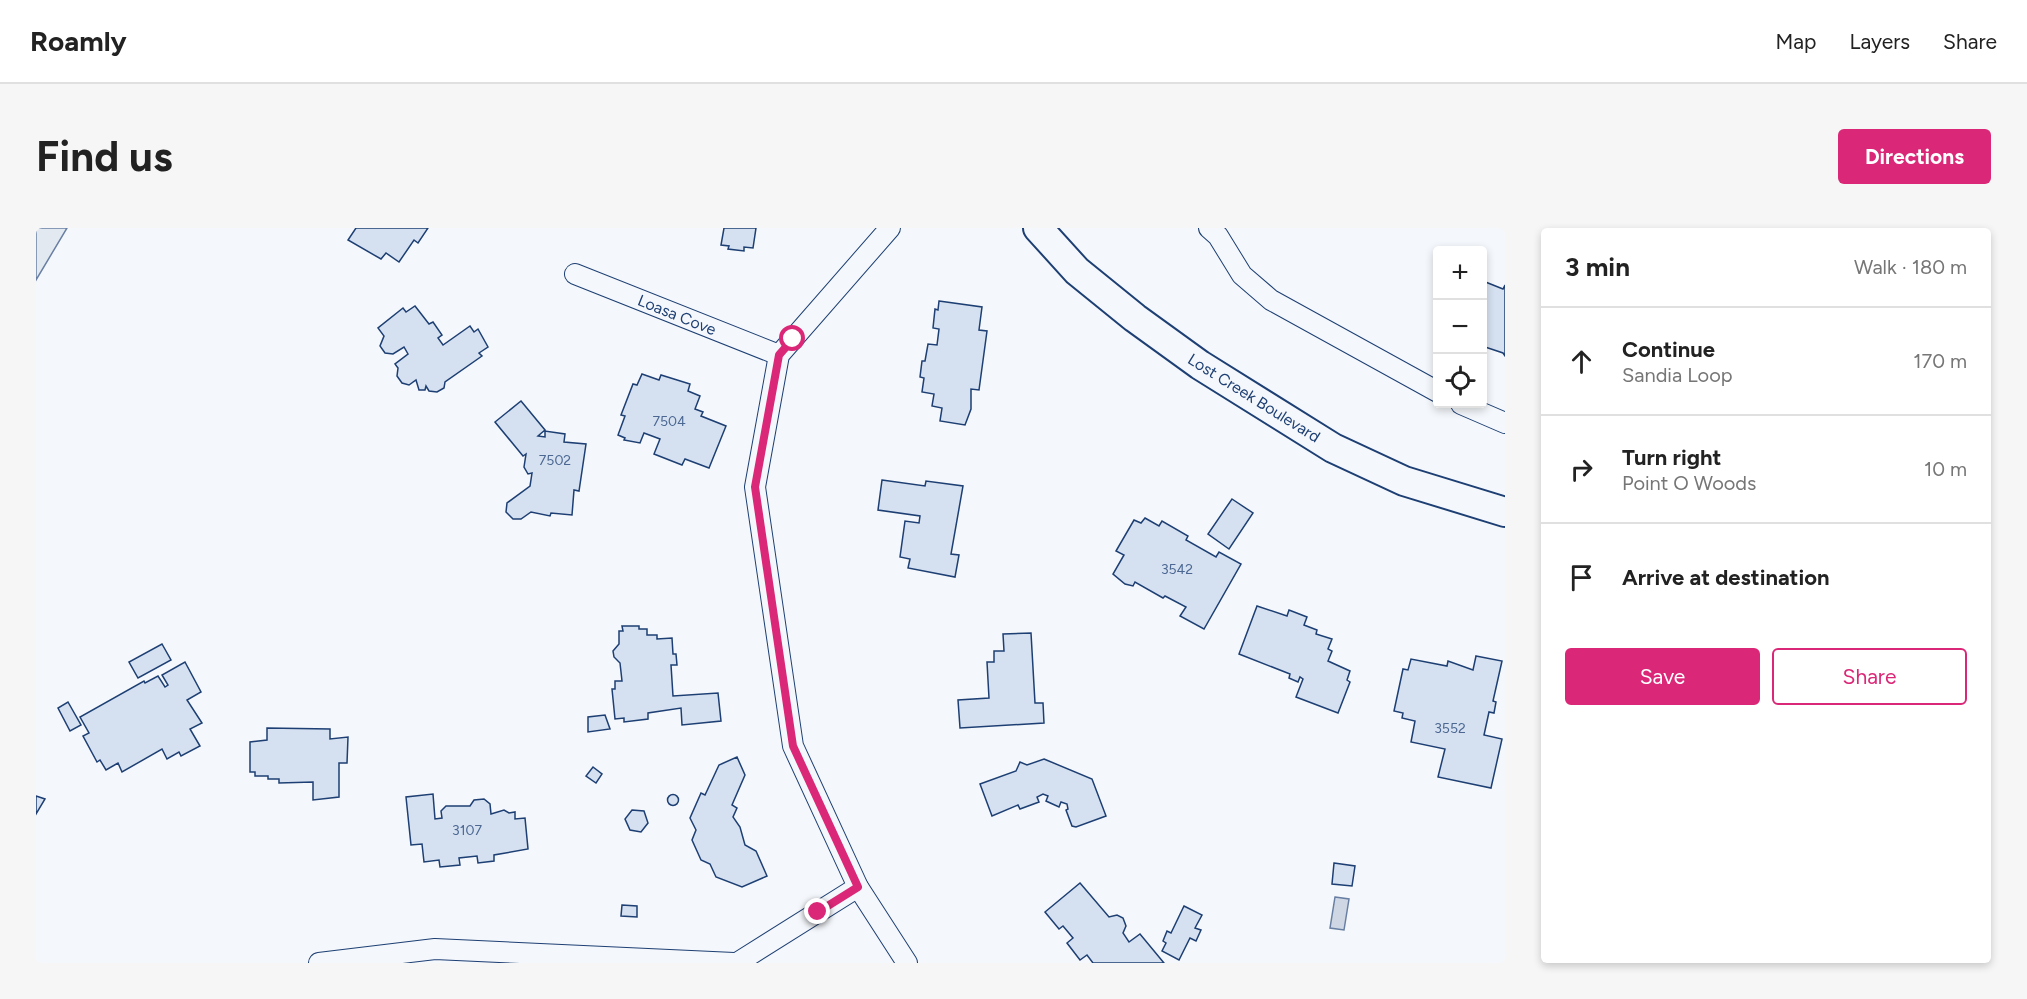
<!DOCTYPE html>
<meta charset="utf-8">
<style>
body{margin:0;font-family:Figtree,sans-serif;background:#f6f6f6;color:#222}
.controls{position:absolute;right:18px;top:18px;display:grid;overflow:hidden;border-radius:6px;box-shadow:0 3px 9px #0003}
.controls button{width:54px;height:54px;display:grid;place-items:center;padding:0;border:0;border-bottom:2px solid #e0e0e0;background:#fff;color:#222;font:30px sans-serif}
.stop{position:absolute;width:18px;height:18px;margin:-14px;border:4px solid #db2777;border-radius:50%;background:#fff}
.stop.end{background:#db2777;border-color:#fff;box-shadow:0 2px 6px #0008}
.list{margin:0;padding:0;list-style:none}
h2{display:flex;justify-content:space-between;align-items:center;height:78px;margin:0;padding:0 24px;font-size:26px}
h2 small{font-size:20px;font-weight:400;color:#767676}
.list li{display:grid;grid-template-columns:39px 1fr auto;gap:18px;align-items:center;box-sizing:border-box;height:108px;padding:0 24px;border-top:2px solid #e0e0e0}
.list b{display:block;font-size:22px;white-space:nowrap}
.list p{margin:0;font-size:20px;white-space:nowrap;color:#767676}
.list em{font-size:20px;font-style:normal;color:#767676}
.actions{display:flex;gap:12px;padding:18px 24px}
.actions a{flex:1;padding:14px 0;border:2px solid #db2777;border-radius:6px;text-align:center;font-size:21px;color:#db2777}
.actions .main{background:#db2777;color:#fff}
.icon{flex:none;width:33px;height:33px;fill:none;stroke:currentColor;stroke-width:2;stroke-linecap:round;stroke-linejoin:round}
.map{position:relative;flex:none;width:1469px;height:735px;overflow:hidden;border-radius:6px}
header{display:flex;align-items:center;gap:36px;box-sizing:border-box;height:84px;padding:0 30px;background:#fff;border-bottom:2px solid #e0e0e0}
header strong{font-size:28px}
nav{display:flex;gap:33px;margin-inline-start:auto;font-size:21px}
.intro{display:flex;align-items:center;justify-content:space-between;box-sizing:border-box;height:144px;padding:0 36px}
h1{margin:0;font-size:42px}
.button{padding:15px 27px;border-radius:6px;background:#db2777;color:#fff;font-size:21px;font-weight:700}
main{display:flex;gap:36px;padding:0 36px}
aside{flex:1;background:#fff;border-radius:6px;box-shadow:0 3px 9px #0003}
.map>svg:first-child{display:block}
.green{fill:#e3e9f0;stroke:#687fa3;stroke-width:1.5}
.water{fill:#cfd7e4;stroke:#687fa3;stroke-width:1.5}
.building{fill:#d5e0f0;stroke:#1d3f73;stroke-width:1.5}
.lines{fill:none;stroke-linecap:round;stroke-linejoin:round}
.street-casing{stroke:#1d3f73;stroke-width:22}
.secondary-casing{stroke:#1d3f73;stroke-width:32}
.street{stroke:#f4f7fb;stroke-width:20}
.secondary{stroke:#f4f7fb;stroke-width:28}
.route{stroke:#db2777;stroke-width:8}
.labels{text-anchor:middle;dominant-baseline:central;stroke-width:4.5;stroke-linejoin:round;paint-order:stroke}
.number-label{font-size:14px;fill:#4b6792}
.street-label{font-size:16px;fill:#1d3f73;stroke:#f4f7fb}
</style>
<header>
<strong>Roamly</strong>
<nav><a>Map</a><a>Layers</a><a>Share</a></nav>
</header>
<div class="intro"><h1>Find us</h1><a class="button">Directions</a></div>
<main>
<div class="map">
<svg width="1469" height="735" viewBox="0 0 1469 735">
<rect width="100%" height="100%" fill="#f4f7fb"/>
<path class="green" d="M0 0H31L0 52Z"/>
<path class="water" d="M1299 669 1313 671 1308 702 1294 700Z"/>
<g class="building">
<path d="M320 0H392L382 15 378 12 363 34 350 25 345 31 312 12Z"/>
<path d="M688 0H720L717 20 708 19V23L692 21 693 18 685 17Z"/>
<path d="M1446 46 1449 47 1447 53 1467 61 1469 57V128L1467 125 1446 118Z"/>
<path d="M903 73 946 79 943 102 951 103 943 162 935 161V181L929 197 904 193 906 180 896 178 898 166 886 164 888 150 884 149 886 133H889L892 116 901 117 903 101 897 100 899 81 902 82Z"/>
<path d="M379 78 393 96 397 94 406 107 402 110 407 117 434 98 438 104 442 101 452 119 443 125 446 128 409 154 408 160 401 164 393 163 390 158 389 162H383L380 152 373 157 366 155 361 148 362 140 359 136 372 126 368 119 357 126 349 125 344 118 348 108 342 100 367 80 370 84Z"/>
<path d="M606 146 623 152 625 147 654 156 652 163 664 168 659 181 667 184 665 188 690 198 673 240 649 231 646 237 618 226 624 211 608 205 604 215 588 212 589 210 582 207 589 188 585 187 597 156 601 157Z"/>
<path d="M485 173 509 202 502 208 509 209V203L529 206 528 214 550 216 543 263 538 262 536 287 515 285 514 288 495 284 485 291H477L470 284 471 275 494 258 496 245 492 246 488 239 490 226 487 228 459 194Z"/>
<path d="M846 252 889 258 890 253 927 258 915 326 923 327 919 349 872 340 874 331 864 329 869 293 883 295 884 288 842 282Z"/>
<path d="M1196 271 1217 285 1193 321 1172 306Z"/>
<path d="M1109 290 1123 298 1126 293 1152 308 1150 312 1180 329 1183 324 1205 336 1168 401 1144 388 1150 379 1129 368 1127 370 1099 354 1097 358 1089 356 1077 346 1088 327 1080 323 1098 292 1105 295Z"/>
<path d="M1221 378 1251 388 1253 382 1271 389 1268 397 1281 402 1280 406 1296 411 1292 421 1296 423 1292 433 1314 443 1311 452 1314 454 1302 485 1260 469 1267 451 1264 449 1262 454 1253 450 1254 446 1203 426Z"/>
<path d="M586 398H603V401H611V407H621V411L636 410 637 426H640L641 437H635L637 468 682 465 685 493 646 497 645 480 612 485V491L588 494V490L579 491 576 461H579V453H586L584 435 578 429 577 423 583 416V403H587Z"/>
<path d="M995 405 999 475H1007L1008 495 924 500 922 472 953 470 951 434H958V423H968L967 406Z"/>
<path d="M126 416 135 432 102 450 93 434Z"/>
<path d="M1440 428 1466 433 1457 473 1460 474 1458 485 1453 484 1448 507 1466 511 1455 560 1402 549 1409 521 1375 514 1379 493 1366 490 1367 485 1358 483 1367 441 1372 442 1375 431 1411 438 1412 433 1437 442Z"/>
<path d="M149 434 165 464 151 472 166 495 154 501 164 518 145 528 143 524 131 531 126 521 86 544 82 535 70 542 64 532 61 534 47 508 53 505 44 489 108 453 109 455 122 448 129 459 132 457 126 447Z"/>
<path d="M32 474 45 497 34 503 22 480Z"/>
<path d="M569 487 574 501 552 504V489Z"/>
<path d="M231 500 294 501V511L312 509 311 535H303V569L277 572V554L243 555V551H232V548H219V544H214V514L231 512Z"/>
<path d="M701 529 709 547 696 577 701 580 697 589 704 599 709 617 720 623 731 648 706 659 680 649 674 636 665 632 656 612 660 602 654 590 665 565 669 567 683 537Z"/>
<path d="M1008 531 1056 551 1070 588 1040 599 1036 598 1030 582 1032 581 1031 576 1025 574 1023 579 1010 573 1012 568 1007 566 1001 569 1003 574 984 581 982 577 956 588 944 556 980 543 984 534 991 537Z"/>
<path d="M557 539 566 546 560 555 550 548Z"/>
<path d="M397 566 399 591 406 590 405 583 410 578H434L438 572 448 571 454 576 455 586 468 582 473 585 479 584V591L489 590 492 621 458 627V633L442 635 441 628 423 630 424 637 404 639 403 632 388 634 386 616 375 617 370 569Z"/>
<circle cx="637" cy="572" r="5.5"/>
<path d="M0 568 9 571 0 586Z"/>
<path d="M596 582 608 583 612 595 605 604 594 602 589 591Z"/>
<path d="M1298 635 1319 638 1316 658 1296 656Z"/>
<path d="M1044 655 1073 689 1081 687 1087 690 1090 698 1087 705 1093 714 1104 706 1128 735H1057L1051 727 1044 732 1031 715 1037 710 1027 698 1023 701 1009 684Z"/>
<path d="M586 677 601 678V689L585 688Z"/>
<path d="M1148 678 1166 687 1159 700 1165 702 1160 713 1154 710 1143 732 1126 723 1130 715 1127 713 1131 703 1135 705Z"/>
</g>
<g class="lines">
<g class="street-casing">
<g id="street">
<path d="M854 0 743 127 719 259 757 518 822 659 871 735"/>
<path d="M1173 0 1182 8 1206 47 1235 72 1402 164"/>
<path d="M539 46 743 127"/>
<path d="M1425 176 1469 195"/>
<path d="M283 735 399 721 698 735"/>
<path d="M701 735 822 659"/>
</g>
</g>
<g class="secondary-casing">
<path id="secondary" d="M1002 0 1041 43 1099 90 1164 137 1297 220 1368 253 1469 284"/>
</g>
<use href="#street" class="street"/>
<use href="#secondary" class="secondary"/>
</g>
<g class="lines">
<path class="route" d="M757 111 743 127 719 259 757 518 822 659 782 684"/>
</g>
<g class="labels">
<g class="number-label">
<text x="633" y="193">7504</text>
<text x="519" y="232">7502</text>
<text x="1141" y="341">3542</text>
<text x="1414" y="500">3552</text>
<text x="431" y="602">3107</text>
</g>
<g class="street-label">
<text transform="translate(641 87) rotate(22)">Loasa Cove</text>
<text transform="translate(1218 170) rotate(32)">Lost Creek Boulevard</text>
</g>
</g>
</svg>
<div class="controls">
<button>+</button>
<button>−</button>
<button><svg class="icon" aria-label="locate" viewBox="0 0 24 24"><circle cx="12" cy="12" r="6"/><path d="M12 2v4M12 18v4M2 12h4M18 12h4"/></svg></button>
</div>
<div class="stop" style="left:757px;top:111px"></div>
<div class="stop end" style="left:782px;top:684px"></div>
</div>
<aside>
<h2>3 min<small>Walk · 180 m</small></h2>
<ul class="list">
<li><svg class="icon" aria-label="ahead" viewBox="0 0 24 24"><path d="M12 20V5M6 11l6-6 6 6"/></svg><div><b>Continue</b><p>Sandia Loop</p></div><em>170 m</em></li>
<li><svg class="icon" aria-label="right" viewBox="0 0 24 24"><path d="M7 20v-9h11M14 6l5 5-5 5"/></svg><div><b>Turn right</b><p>Point O Woods</p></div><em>10 m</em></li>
<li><svg class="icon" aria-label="arrive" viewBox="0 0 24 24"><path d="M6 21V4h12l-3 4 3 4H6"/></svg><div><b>Arrive at destination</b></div></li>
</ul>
<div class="actions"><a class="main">Save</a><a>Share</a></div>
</aside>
</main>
